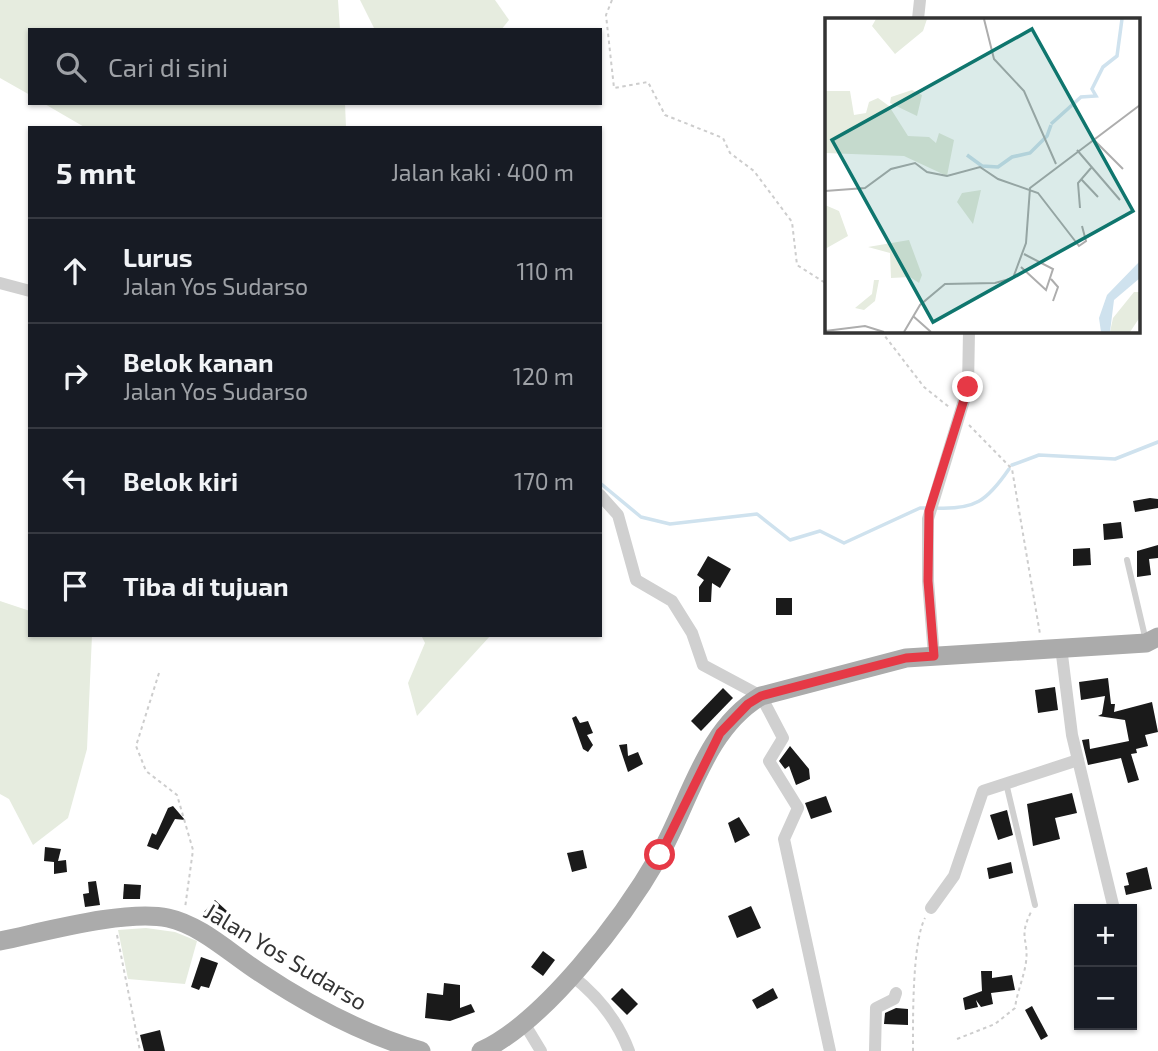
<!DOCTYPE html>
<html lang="id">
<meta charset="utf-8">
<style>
body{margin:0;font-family:"Exo 2",sans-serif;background:#20242c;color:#f1f3f6}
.controls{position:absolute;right:21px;bottom:21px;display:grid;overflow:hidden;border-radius:0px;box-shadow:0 2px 5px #0004}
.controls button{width:63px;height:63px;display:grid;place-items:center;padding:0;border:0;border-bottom:2px solid #363941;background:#171b24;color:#f1f3f6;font:35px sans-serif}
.stop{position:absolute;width:21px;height:21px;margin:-16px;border:5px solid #e63946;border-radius:50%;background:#fff}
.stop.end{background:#e63946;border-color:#fff;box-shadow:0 2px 7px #0008}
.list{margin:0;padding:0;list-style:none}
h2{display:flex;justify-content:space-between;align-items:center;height:91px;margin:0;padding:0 28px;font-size:30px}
h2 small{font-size:23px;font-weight:400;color:#9ea1a6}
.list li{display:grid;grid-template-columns:46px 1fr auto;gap:21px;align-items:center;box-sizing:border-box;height:105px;padding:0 28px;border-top:2px solid #363941}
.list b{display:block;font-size:26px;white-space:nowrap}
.list p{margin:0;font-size:23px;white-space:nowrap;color:#9ea1a6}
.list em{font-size:23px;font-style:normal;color:#9ea1a6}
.icon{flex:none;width:38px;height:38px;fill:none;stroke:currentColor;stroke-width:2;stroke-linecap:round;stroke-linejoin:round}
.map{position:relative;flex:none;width:1158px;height:1051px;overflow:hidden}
.search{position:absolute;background:#171b24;box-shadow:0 2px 5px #0004;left:28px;top:28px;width:574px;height:77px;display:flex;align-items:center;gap:18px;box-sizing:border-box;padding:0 24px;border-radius:0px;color:#9ea1a6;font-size:26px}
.panel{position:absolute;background:#171b24;box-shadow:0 2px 5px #0004;left:28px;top:126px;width:574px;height:511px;border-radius:0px}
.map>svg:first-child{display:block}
.green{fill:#e6ecdf}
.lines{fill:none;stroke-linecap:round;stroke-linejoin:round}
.stream{stroke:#cfe2ee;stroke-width:3.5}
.building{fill:#1a1a1a}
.path{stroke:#cdcdcd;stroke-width:2;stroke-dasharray:3.5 3.5;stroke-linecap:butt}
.lane{stroke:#d0d0d0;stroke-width:6}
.street{stroke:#d0d0d0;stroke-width:12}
.primary{stroke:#ababab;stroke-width:19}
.route{stroke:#e63946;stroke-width:9}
.labels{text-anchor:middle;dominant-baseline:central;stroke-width:7;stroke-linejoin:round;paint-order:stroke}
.street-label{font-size:23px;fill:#333;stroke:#fff}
.inset-river{fill:none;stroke:#cfe2ee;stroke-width:3.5}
.inset-road{fill:none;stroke:#adadad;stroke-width:2}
.view{fill:#0f766e;fill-opacity:0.15;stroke:#0f766e;stroke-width:3.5}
.inset-edge{fill:none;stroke:#333;stroke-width:3.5}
</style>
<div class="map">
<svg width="1158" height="1051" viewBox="0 0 1158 1051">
<rect width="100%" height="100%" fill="#fff"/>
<g class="green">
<path d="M0 0H338L340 30H30V95L0 78Z"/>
<path d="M360 0H495L509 20 501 30H375Z"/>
<path d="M43 103H345L346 128H86Z"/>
<path d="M0 601 30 611V635H92L87 749 68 818 33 845 9 799 0 794Z"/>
<path d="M421 635H491L417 716 408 683 425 643Z"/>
<path d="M146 928 175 932 197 941 185 984 128 979 118 930Z"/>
</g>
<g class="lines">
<g class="stream">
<path d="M1012 465 1039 455 1115 459 1158 442"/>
<path d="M600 483 641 517 670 524 757 514 790 540 820 531 844 543 920 508H928"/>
<path d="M935 508C975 510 987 501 1009 469"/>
</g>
</g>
<g class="building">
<path d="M1150 498 1158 499V508L1135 512 1133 501Z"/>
<path d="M1121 522 1123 538 1104 540 1103 524Z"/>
<path d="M1158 545V558L1149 559 1151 575 1137 577V551Z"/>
<path d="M1090 548 1091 565 1073 566V549Z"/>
<path d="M708 556 731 569 720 588 712 583 711 602H699V587L704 580 697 575Z"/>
<rect x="776" y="598" width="16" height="17"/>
<path d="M1108 678 1111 704H1115L1114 712 1152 702 1158 732 1145 735 1148 746 1136 749 1137 753 1131 754 1139 780 1128 783 1121 758 1088 765 1082 740 1089 739 1090 749 1129 741 1125 720 1098 716 1102 714 1105 696 1081 700 1079 682Z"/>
<path d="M1055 687 1058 710 1038 713 1035 690Z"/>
<path d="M723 688 733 698 701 731 691 721Z"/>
<path d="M576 716 580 723 588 721 593 733 587 735 593 745 588 752 583 749 572 718Z"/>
<path d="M627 744 628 756 638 752 643 764 628 772 619 745Z"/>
<path d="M790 746 809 769 810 779 796 785 789 766 785 769 779 761Z"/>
<path d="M1072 793 1077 813 1055 818 1060 839 1033 846 1027 804Z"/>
<path d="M826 796 832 812 811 819 805 803Z"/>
<path d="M173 806 185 820 175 819 158 850 147 846 152 833 156 835 168 808Z"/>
<path d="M1007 810 1013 835 998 840 990 815Z"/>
<path d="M739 817 750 835 735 843 728 823Z"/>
<path d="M45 847 61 849 58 861 66 860 67 872 54 874V862L44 861Z"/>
<path d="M583 850 587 868 572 872 567 853Z"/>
<path d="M1011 862 1013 873 989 879 987 868Z"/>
<path d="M1147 867 1152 889 1126 895 1124 886 1129 885 1126 873Z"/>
<path d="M96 881 100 905 85 907 83 894 89 893 88 882Z"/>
<path d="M124 884 141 885 140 899H123Z"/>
<path d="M215 900 227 911 217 923 204 912Z"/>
<path d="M751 906 761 928 737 938 728 916Z"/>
<path d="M543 951 555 960 543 976 531 967Z"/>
<path d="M201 957 218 963 209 988 201 986 199 990 191 987Z"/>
<path d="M981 971H992V978L1012 975 1015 990 991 993 993 1004 981 1007 976 1000 978 1007 965 1010 963 998 982 991Z"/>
<path d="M444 983 460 985V1008L471 1004 475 1012 450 1021 425 1018 427 993 443 995Z"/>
<path d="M622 988 638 1004 627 1015 611 999Z"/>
<path d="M773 988 778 998 757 1009 752 1000Z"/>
<path d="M1032 1006 1048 1036 1041 1040 1025 1010Z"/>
<path d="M896 1008 908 1009V1025L884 1024 885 1013Z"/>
<path d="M160 1030 165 1051H144L140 1035Z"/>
</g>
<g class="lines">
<g class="path">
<path d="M612 0 606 15 614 88 648 82 665 115 723 138 730 153 754 171 792 222 797 265 827 284"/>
<path d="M881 331 924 387 949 407"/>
<path d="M969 425 1012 469 1040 634"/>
<path d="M159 673 136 746 146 771 177 795 193 850 185 908"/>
<path d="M117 935 140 1051"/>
<path d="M957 1039 995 1024 1015 1008C1017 992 1024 977 1026 962 1029 939 1018 938 1031 912"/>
<path d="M913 1051C913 1021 912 943 925 918"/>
</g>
<g class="lane">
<path d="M1127 560 1146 641"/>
<path d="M1006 783 1035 905"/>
</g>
<g class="street">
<path d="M918 19 920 0"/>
<path d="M0 283 30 291"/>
<path d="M600 495 618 515 636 580 672 601 692 633 703 665 761 696 783 738 769 761 798 808 784 839 830 1051"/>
<path d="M1061 647 1072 735 1114 909"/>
<path d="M934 656 928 581V519L968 387 969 331"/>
<path d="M931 908 954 876 983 791 1078 760"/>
<path d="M571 975C597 995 617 1019 629 1051"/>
<path d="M524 1023 541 1051"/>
<path d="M875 1051 876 1008 894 999 896 993"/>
</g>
<g class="primary">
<path d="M0 941C44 932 126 909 168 918 201 925 231 954 259 972 310 1006 362 1034 421 1051"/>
<path d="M481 1051C545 1022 624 917 659 856 690 802 704 730 761 696L906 658 1146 643 1158 637"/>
</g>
</g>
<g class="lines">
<path class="route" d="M660 855 720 733 748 704 761 696 848 673 906 658 934 656 928 581 929 511 968 387"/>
</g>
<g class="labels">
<g class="street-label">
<text transform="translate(286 956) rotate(31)">Jalan Yos Sudarso</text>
</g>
</g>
<g transform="translate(825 18)">
<rect width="315" height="315" fill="#fff"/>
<path d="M51 1H102L98 13 70 36 47 8ZM87 72 97 77 92 98 65 85 66 79ZM0 73H25L29 97 41 95 44 84 53 80 64 88 83 118 104 119 111 125 114 115 129 122 122 158 79 138 0 135ZM156 172 148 206 132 184 137 175ZM0 187 14 193 23 218 0 231ZM84 222 97 257 94 265 85 259 66 260 65 235 43 229ZM49 262H54L50 283 39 292 30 290 47 276ZM309 274H315V299L305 314H285L288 300Z" fill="#e6ecdf"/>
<path d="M315 243V260L289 282 285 314H276L274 300 282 277Z" fill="#cfe2ee"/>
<path class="inset-river" d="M226 106 256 79 271 78 267 71 278 49 292 38 297 1M142 137 157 148 173 149 187 139 205 135 222 118 226 107"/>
<path class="inset-road" d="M159 1 169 41 199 73 231 146M268 121 298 151M252 132 295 182M256 161 273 179M0 173 40 170 66 151 90 145 102 154 122 158 155 149 173 161 213 175 254 228 261 223 257 208M255 190 253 165 266 150M196 249 221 272 228 251 199 236M226 261 233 269 228 283M88 298 106 314M0 313 40 308 59 314M79 314 95 287 120 266 170 265 188 260 201 225 205 170 315 87"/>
<path class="view" d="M207 11 308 193 108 304 7 122Z"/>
<rect width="315" height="315" class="inset-edge"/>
</g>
</svg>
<div class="controls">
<button>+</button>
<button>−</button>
</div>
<div class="stop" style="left:660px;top:855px"></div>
<div class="stop end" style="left:968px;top:387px"></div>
<div class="search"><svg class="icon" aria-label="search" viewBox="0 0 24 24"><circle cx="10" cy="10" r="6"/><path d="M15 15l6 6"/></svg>Cari di sini</div>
<section class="panel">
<h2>5 mnt<small>Jalan kaki · 400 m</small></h2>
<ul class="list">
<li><svg class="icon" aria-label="ahead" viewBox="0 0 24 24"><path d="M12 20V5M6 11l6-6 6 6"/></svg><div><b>Lurus</b><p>Jalan Yos Sudarso</p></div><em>110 m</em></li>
<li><svg class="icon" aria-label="right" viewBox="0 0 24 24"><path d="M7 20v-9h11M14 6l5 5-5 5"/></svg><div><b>Belok kanan</b><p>Jalan Yos Sudarso</p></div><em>120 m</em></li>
<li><svg class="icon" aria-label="left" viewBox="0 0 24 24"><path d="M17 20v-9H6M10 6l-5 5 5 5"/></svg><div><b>Belok kiri</b></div><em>170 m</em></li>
<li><svg class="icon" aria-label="arrive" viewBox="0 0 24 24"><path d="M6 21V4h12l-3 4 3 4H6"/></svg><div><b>Tiba di tujuan</b></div></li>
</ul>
</section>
</div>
